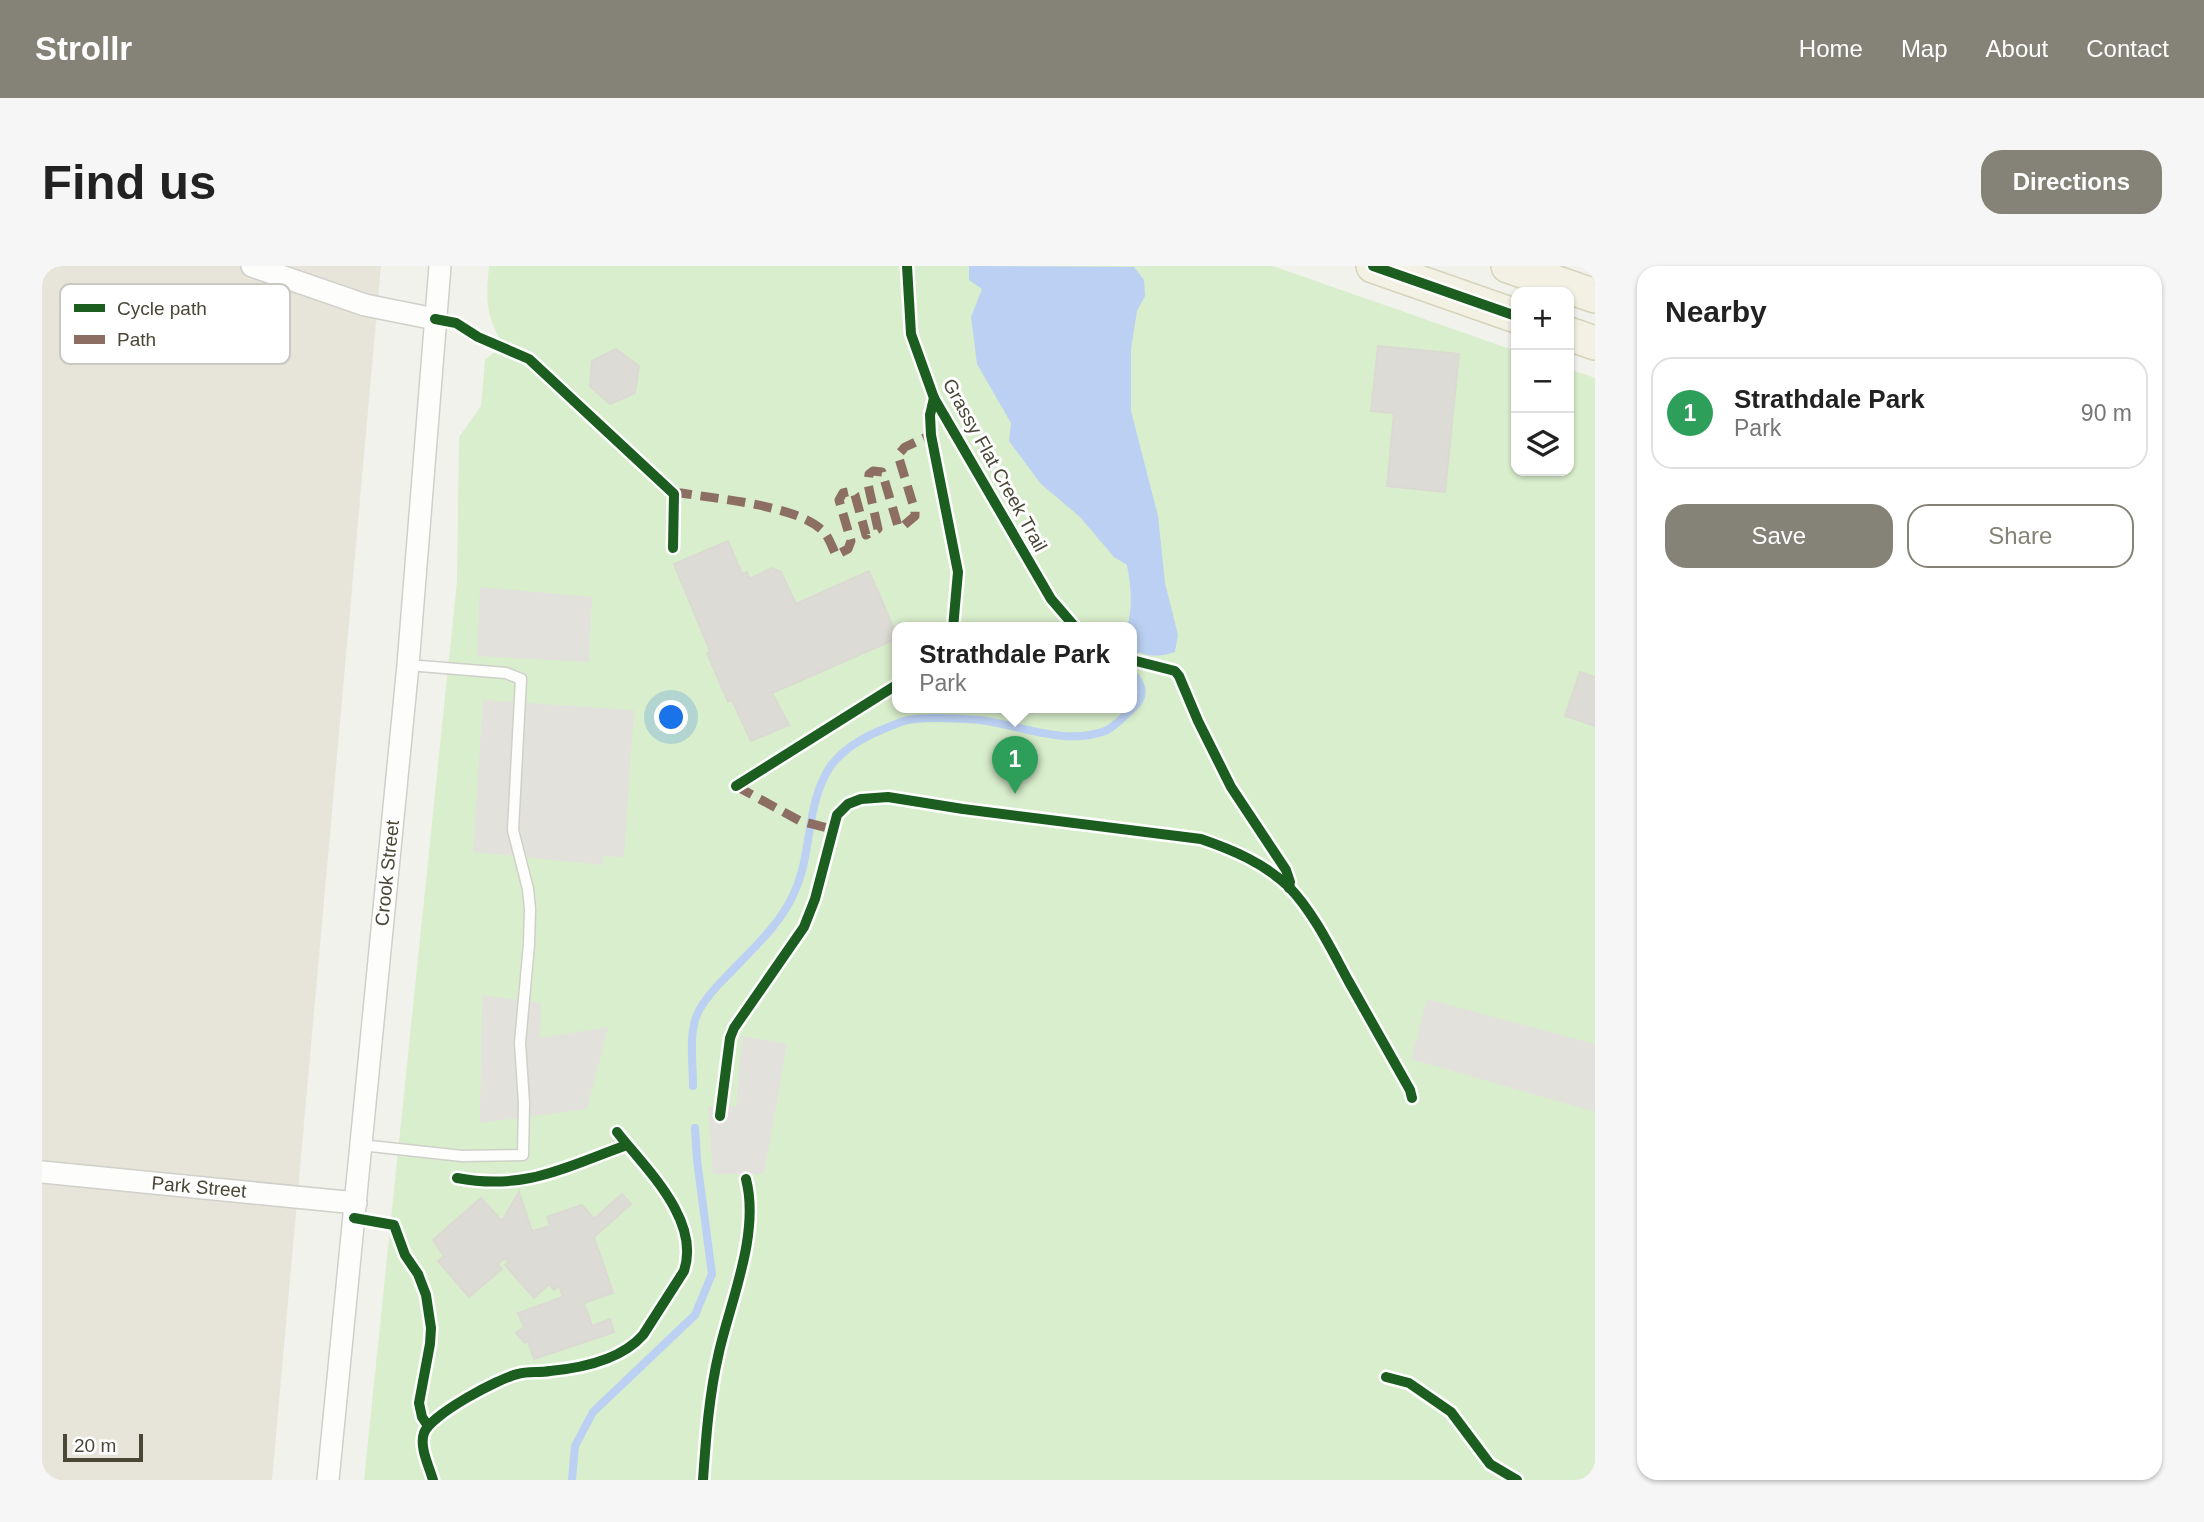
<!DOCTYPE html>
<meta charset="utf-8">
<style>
body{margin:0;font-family:Helvetica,sans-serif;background:#f6f6f6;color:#222}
.controls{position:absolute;right:21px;top:21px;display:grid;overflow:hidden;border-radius:14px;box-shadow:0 2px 5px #0004}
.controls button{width:63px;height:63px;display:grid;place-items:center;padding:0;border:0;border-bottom:2px solid #e0e0e0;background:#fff;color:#222;font:35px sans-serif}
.scale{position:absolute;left:21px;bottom:18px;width:80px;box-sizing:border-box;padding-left:7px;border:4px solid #4a4737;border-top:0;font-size:19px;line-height:24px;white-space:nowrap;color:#4a4737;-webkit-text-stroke:5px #fff;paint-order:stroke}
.you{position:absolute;left:630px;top:452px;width:24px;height:24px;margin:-18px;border:5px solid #fff;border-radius:50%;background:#1a73e8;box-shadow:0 0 0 10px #1a73e833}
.badge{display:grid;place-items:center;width:46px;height:46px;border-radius:50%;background:#858377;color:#fff;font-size:23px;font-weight:700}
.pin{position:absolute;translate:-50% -58px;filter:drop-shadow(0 2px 4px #0008)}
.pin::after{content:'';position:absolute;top:37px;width:24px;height:21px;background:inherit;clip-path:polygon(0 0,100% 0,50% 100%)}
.popup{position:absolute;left:850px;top:356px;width:245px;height:91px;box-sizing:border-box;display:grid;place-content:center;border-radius:14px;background:#fff;filter:drop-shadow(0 2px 5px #0005);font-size:23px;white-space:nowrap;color:#767676}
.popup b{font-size:26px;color:#222}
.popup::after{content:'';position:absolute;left:50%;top:100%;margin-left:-14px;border:14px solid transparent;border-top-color:#fff}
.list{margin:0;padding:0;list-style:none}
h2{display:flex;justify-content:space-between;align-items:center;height:91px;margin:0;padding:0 28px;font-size:30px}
h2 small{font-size:23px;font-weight:400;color:#767676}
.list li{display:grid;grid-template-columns:46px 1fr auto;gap:21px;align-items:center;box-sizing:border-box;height:112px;margin:0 14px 14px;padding:0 14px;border:2px solid #e0e0e0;border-radius:21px}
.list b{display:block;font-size:26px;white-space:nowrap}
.list p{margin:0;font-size:23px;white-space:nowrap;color:#767676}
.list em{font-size:23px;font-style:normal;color:#767676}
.actions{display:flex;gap:14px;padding:21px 28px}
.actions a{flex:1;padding:16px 0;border:2px solid #858377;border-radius:21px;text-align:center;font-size:24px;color:#858377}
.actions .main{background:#858377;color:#fff}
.icon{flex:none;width:38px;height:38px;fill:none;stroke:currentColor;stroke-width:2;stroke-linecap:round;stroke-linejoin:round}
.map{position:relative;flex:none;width:1553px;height:1214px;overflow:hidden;border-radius:21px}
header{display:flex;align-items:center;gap:42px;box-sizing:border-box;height:98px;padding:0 35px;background:#858377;color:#fff}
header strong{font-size:33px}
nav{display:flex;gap:38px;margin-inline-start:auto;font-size:24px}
.intro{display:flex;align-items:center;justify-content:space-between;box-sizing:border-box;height:168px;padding:0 42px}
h1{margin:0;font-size:49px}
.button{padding:18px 32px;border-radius:21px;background:#858377;color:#fff;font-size:24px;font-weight:700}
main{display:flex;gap:42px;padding:0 42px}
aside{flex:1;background:#fff;border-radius:21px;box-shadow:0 2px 5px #0004}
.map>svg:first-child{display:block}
.residential{fill:#e7e5da}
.green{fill:#d9eecc;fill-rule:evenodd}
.parking{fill:#e2e1dc}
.water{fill:#bbd0f2}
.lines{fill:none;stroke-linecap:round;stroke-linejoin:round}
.stream{stroke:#bbd0f2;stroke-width:8}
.building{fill:#dcdbd5;stroke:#dbdad2;stroke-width:2}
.service-casing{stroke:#d0d0ca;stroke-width:13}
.minor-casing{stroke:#d0d0ca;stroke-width:24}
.primary-casing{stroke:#d5d3b9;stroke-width:36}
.service{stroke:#fdfdfc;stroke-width:10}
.minor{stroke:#fdfdfc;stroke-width:21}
.primary{stroke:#f2f1e4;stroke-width:33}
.quiet{stroke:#8d6e63;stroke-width:9;stroke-dasharray:18 9;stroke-linecap:butt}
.cycleway-casing{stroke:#fff;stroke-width:15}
.cycleway{stroke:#1b5e20;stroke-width:10}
.labels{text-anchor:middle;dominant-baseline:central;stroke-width:6;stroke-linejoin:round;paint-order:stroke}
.street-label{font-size:19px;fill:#4a4737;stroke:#fff}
.key{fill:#fff;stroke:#c9c8c3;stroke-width:2}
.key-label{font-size:19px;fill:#4a4737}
</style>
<header>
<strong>Strollr</strong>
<nav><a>Home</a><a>Map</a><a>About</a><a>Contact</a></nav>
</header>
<div class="intro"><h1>Find us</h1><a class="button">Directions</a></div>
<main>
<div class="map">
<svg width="1553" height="1214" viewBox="0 0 1553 1214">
<rect width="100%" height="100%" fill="#f2f2ed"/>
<path class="residential" d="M0 0H339L230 1214H0Z"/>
<path class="green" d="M447 0H1231L1474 85V205H1527V103L1553 112V1200L1549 1214H322L415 315 417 171 439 140 443 94 454 85 458 74C443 44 444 33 447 0ZM856 362H1090V442H856Z"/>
<g class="parking">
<path d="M438 321 550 331 547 396 435 390Z"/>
<path d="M441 434 592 444 582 591 561 590V599L431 586Z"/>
<path d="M440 729 499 737 498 772 566 761 545 843 438 857Z"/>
<path d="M1385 733 1553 778V846L1369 793Z"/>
<path d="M700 770 745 778 722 908H671L666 840 694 841Z"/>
</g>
<path class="water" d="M927 0 1092 1 1102 14 1103 30 1095 45 1089 83V145L1116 250 1123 317 1136 369 1133 386C1117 391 1105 392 1090 382V362H1085C1091 340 1089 321 1085 299L1072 291 1038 251 999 218 967 175 969 157 935 98 929 51 940 23 927 14Z"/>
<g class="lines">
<g class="stream">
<path d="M1090 391 1093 385"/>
<path d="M651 820C651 798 647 772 654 751 660 736 671 724 682 713 706 687 738 660 752 627 771 587 763 539 788 501 805 477 833 466 859 456 870 452 883 452 895 452 909 452 924 453 938 454 978 459 1022 480 1063 465 1073 461 1083 449 1091 442 1105 429 1100 418 1090 406"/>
<path d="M530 1214 533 1180 551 1146 653 1049 670 1008 655 894 653 862"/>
</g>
</g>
<g class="building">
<path d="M1336 80 1417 88 1403 226 1345 220 1352 147 1329 145Z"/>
<path d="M574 83 597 100 593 127 568 138 548 120 550 95Z"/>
<path d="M686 275 700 308 705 306 708 313 730 302 739 306 754 338 827 305 856 372 730 427 747 459 709 475 690 434 686 436 665 387 668 385 632 298Z"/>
<path d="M1538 406 1553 411V460L1523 450Z"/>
<path d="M477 926 490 965 508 960 505 951 540 939 552 953 580 928 589 938 552 971 571 1027 542 1037 550 1060 568 1053 572 1066 492 1093 486 1075 483 1077 474 1067 482 1061 476 1047 521 1031 517 1020 512 1024 507 1018 492 1032 463 999 467 996 463 992 456 998 460 1003 427 1031 396 995 402 990 391 974 439 932 460 955Z"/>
</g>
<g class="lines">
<g class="service-casing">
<path id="service" d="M319 879 420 890 481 889 482 837 478 777 487 678 488 643 486 623 471 564 479 413 464 407 366 399"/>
</g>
<g class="minor-casing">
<g id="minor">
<path d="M210 0 323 39 393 53"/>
<path d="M0 906 314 937"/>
<path d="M286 1214 366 399 398 0"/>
</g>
</g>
<g class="primary-casing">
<g id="primary">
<path d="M1331 0 1474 50"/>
<path d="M1466 0 1553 30"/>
<path d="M1527 68 1553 77"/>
</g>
</g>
<use href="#service" class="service"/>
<use href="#minor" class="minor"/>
<use href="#primary" class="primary"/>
<g class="quiet">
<path d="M632 228 639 227C675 233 755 239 781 265 787 271 790 281 794 289L806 283 809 275 797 234 801 227 810 225 813 229 824 269 836 263 826 218 827 208 831 205 840 206 856 260 860 261 873 250V245L856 189 863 181 889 169"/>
<path d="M694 520 758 555 790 563"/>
</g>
<g class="cycleway-casing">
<g id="cycleway">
<path d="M865 0 869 68 892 132 1009 333 1034 362"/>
<path d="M1331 0 1474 50"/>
<path d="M393 53 414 57 436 71 487 93 632 228 631 282"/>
<path d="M892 132 888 149 889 169 916 306 911 362"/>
<path d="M1090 394 1133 405 1137 410 1156 455 1189 521 1244 604 1248 616 1247 622"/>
<path d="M694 520 856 418"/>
<path d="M678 850 688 772 692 762 762 661 773 633 795 549 806 538 819 533 846 531 921 543 1159 573C1191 584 1222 597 1247 621 1272 647 1290 685 1307 716 1327 752 1348 788 1368 824L1370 832"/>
<path d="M415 912C483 925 523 901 585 879"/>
<path d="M312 952 352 959 363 989 376 1008 384 1029 389 1062 388 1078 377 1137 380 1151 386 1160"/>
<path d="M1344 1111 1367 1117 1409 1146 1448 1198 1475 1214"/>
<path d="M391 1214C387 1200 377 1181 382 1167 388 1149 457 1112 476 1108 486 1105 497 1107 508 1105 540 1102 579 1094 601 1069L642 1005C659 954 604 903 575 866"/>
<path d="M661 1214C664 1171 667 1129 677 1086 689 1034 718 967 704 913"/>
</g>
</g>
<use href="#cycleway" class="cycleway"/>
</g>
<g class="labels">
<g class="street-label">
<text transform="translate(953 199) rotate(61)">Grassy Flat Creek Trail</text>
<text transform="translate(345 607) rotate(-84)">Crook Street</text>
<text transform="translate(157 921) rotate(5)">Park Street</text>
</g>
</g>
<rect x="18" y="18" width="230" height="80" rx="10" class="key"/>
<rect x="32" y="38" width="31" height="8" fill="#1b5e20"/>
<rect x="32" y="69" width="31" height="9" fill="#8d6e63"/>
<g class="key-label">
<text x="75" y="49">Cycle path</text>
<text x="75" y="80">Path</text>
</g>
</svg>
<div class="controls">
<button>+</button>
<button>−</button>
<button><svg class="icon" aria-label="layers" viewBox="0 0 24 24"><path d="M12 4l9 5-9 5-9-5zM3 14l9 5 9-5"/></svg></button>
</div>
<div class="scale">20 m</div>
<div class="you"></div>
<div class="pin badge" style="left:973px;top:528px;background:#2e9e5b">1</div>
<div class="popup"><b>Strathdale Park</b>Park</div>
</div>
<aside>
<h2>Nearby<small></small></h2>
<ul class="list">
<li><span class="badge" style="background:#2e9e5b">1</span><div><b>Strathdale Park</b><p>Park</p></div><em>90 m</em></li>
</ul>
<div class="actions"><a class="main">Save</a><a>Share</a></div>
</aside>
</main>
